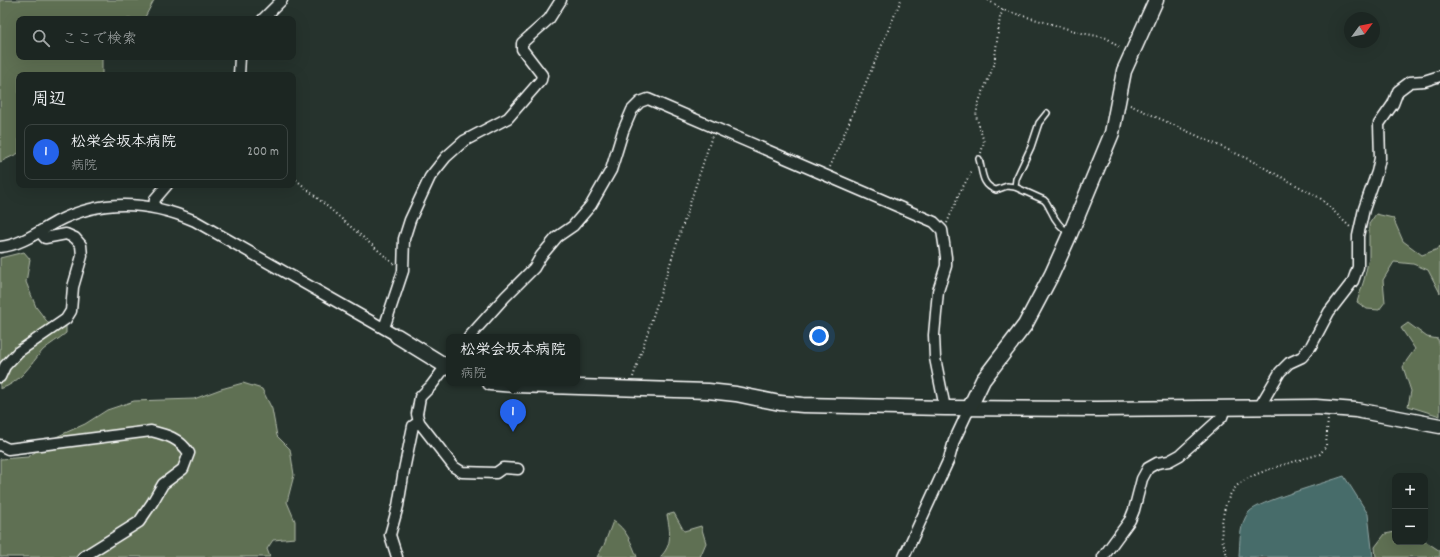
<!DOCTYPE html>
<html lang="ja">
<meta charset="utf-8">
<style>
body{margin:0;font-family:Dekko,"Klee One",sans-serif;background:#252e2a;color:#f1f3f6}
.controls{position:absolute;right:12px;bottom:12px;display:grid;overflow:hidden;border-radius:8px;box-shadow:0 4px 16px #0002}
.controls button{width:36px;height:36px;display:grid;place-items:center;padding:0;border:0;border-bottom:1px solid #3a4340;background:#1c2622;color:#f1f3f6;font:20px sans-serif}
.compass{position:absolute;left:1344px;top:12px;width:36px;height:36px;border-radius:50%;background:#1c2622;box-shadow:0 4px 16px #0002;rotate:57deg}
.you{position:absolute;left:819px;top:336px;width:14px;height:14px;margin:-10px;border:3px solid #fff;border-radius:50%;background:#1a73e8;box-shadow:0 0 0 6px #1a73e833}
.badge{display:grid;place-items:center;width:26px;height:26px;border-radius:50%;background:#2563eb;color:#fff;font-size:13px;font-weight:700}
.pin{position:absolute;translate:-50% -33px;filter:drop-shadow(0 1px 2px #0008)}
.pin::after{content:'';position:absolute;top:21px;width:14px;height:12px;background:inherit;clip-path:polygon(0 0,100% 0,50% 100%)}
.popup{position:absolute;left:446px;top:334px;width:134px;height:52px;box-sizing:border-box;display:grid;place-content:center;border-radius:8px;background:#1c2622;filter:drop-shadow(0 1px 3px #0005);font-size:13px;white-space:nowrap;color:#a0a5a5}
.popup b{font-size:15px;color:#f1f3f6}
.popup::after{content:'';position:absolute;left:50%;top:100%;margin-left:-8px;border:8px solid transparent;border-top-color:#1c2622}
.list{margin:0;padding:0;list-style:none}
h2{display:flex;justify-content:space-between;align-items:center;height:52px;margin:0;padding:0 16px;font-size:17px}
h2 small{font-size:13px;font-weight:400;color:#a0a5a5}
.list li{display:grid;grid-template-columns:26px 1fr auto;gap:12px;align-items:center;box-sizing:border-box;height:56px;margin:0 8px 8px;padding:0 8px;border:1px solid #3a4340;border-radius:8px}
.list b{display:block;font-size:15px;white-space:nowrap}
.list p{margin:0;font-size:13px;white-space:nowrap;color:#a0a5a5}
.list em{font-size:13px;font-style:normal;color:#a0a5a5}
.icon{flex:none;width:22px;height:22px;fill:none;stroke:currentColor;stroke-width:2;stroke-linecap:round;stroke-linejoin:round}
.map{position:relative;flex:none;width:1440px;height:557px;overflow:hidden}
.search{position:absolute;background:#1c2622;box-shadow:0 4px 16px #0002;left:16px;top:16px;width:280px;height:44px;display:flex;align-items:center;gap:10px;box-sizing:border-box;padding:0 14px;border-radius:8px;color:#a0a5a5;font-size:15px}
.panel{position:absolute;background:#1c2622;box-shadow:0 4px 16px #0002;left:16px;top:72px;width:280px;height:116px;border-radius:8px}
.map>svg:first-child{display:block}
.green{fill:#5f7052;stroke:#afb8a8}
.water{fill:#476c6a;stroke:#91a7a6}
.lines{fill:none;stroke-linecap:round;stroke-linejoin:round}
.lane-casing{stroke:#fff;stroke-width:8}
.street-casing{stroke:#fff;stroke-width:13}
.secondary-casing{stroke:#fff;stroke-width:17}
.path{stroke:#fff;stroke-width:2;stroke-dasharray:1 3;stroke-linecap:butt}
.lane{stroke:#26332d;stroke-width:5}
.street{stroke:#26332d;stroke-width:10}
.secondary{stroke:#26332d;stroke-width:14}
</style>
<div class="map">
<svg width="1440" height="557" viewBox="0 0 1440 557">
<rect width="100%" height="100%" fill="#26332d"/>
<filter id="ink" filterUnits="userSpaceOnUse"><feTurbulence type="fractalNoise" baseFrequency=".025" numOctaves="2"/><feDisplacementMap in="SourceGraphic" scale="8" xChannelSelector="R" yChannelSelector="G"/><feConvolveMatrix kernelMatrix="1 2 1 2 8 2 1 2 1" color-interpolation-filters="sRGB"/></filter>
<g filter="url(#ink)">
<g class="green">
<path d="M0 0H154L144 19H19V57H102V75H19V153L0 162Z"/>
<path d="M1376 214 1393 218 1403 241 1422 255 1438 249 1440 246V293L1428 270 1413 264 1394 262 1383 280 1385 302 1379 310 1367 309 1357 302 1364 280 1369 258V224Z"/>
<path d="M24 252 30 259 26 282 36 307 49 324 59 328 66 326V333C59 339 50 344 43 350 30 365 20 383 0 389V258Z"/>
<path d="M1408 323 1427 337 1438 339 1440 348V416L1408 406 1411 391 1403 367 1407 360 1415 349 1401 328Z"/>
<path d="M243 383 262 389 272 409 277 436 290 449 294 475 287 502 295 521V538L273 540 267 549 270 557H0V459L28 457 56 437 85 424 107 410 134 401 194 399 221 389Z"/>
<path d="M674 513 684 531 701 526 706 543 700 557H660C673 545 670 531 667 515Z"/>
<path d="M613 521C626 528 632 544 637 557H597L604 545Z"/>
<path d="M1395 532V542H1425V541L1440 551V557H1376L1375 547 1385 534Z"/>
</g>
<path class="water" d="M1344 476 1368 514 1373 557H1239C1240 542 1239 524 1249 512 1257 502 1327 482 1344 476Z"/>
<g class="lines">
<g class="lane-casing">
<g id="lane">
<path d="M979 159C983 172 981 185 996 190L1007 186 1015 187 1044 200C1048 203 1048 206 1051 211 1055 220 1061 228 1070 234"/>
<path d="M1015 187 1016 179 1031 147 1039 123 1047 113"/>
</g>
</g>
<g class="street-casing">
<g id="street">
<path d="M263 19 282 0"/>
<path d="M239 75 240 57"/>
<path d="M154 207 155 199 167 185"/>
<path d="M0 247C21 245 38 232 56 222 102 198 149 201 195 221L397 336"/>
<path d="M384 328 403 271 404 239 410 220 430 177 446 157 464 141 508 118 541 80 542 75 522 49V43L549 19 561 0"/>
<path d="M469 337 505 297 534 268 541 256 557 237 573 226 591 205 611 170 623 131 632 110 640 102 648 99 934 222 942 230 946 257V266L938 291 934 335 935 358 945 408"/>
<path d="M449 362 431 386 420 397 417 414 419 422 454 467 462 472 496 473 503 468 518 469"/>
<path d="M0 377 5 366 18 352 66 319 71 311 73 287 82 256 81 245 75 238 66 234 45 238 40 232"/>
<path d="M1260 406 1280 372 1289 363 1302 357 1311 346 1329 312 1353 281 1358 267V236L1364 209 1377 172 1380 158 1379 124 1393 104 1398 91 1410 82 1424 81 1440 76"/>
<path d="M0 445 8 449 151 431C167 435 179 438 189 453L183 469 163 484 152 503 139 522 83 557"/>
<path d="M397 557 390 535 398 506 404 470 413 426 419 422"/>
<path d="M904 557 949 459 954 441 969 409"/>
<path d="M1103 557 1130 520 1134 510 1142 479 1148 468 1157 463 1169 461 1180 455 1222 417 1225 408"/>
</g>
</g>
<g class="secondary-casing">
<g id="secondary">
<path d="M397 336 449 368"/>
<path d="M490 383 515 385 708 391 736 394 780 403 803 405 945 408 1096 409 1316 407 1356 410 1440 426"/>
<path d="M969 409 983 380 1025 325 1052 274 1070 234 1112 133 1124 71 1156 0"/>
</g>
</g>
<g class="path">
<path d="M988 0 1003 10 1082 33 1107 38 1121 49"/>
<path d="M1130 105 1248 159 1320 198 1350 227"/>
<path d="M981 153 984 142 976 116 978 104 994 65 1000 17 1003 10"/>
<path d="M830 167 901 0"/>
<path d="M293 177 394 264"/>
<path d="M947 223 959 194 973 169"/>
<path d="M633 377 712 136"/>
<path d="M1227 557C1226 551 1224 545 1222 539 1220 523 1225 495 1239 484 1255 471 1298 461 1320 454L1326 446 1328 418"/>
</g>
<use href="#lane" class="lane"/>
<use href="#street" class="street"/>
<use href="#secondary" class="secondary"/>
</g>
</g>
</svg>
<div class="controls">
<button>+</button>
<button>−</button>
</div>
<svg class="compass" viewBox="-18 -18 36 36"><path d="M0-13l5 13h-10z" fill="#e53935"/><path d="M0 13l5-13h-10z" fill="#a0a5a5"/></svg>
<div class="you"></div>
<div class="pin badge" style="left:513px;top:432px">1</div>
<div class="popup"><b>松栄会坂本病院</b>病院</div>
<div class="search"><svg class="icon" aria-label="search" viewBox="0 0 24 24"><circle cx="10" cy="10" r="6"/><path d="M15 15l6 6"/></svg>ここで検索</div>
<section class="panel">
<h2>周辺<small></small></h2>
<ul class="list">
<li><span class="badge">1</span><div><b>松栄会坂本病院</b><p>病院</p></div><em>200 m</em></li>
</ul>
</section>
</div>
